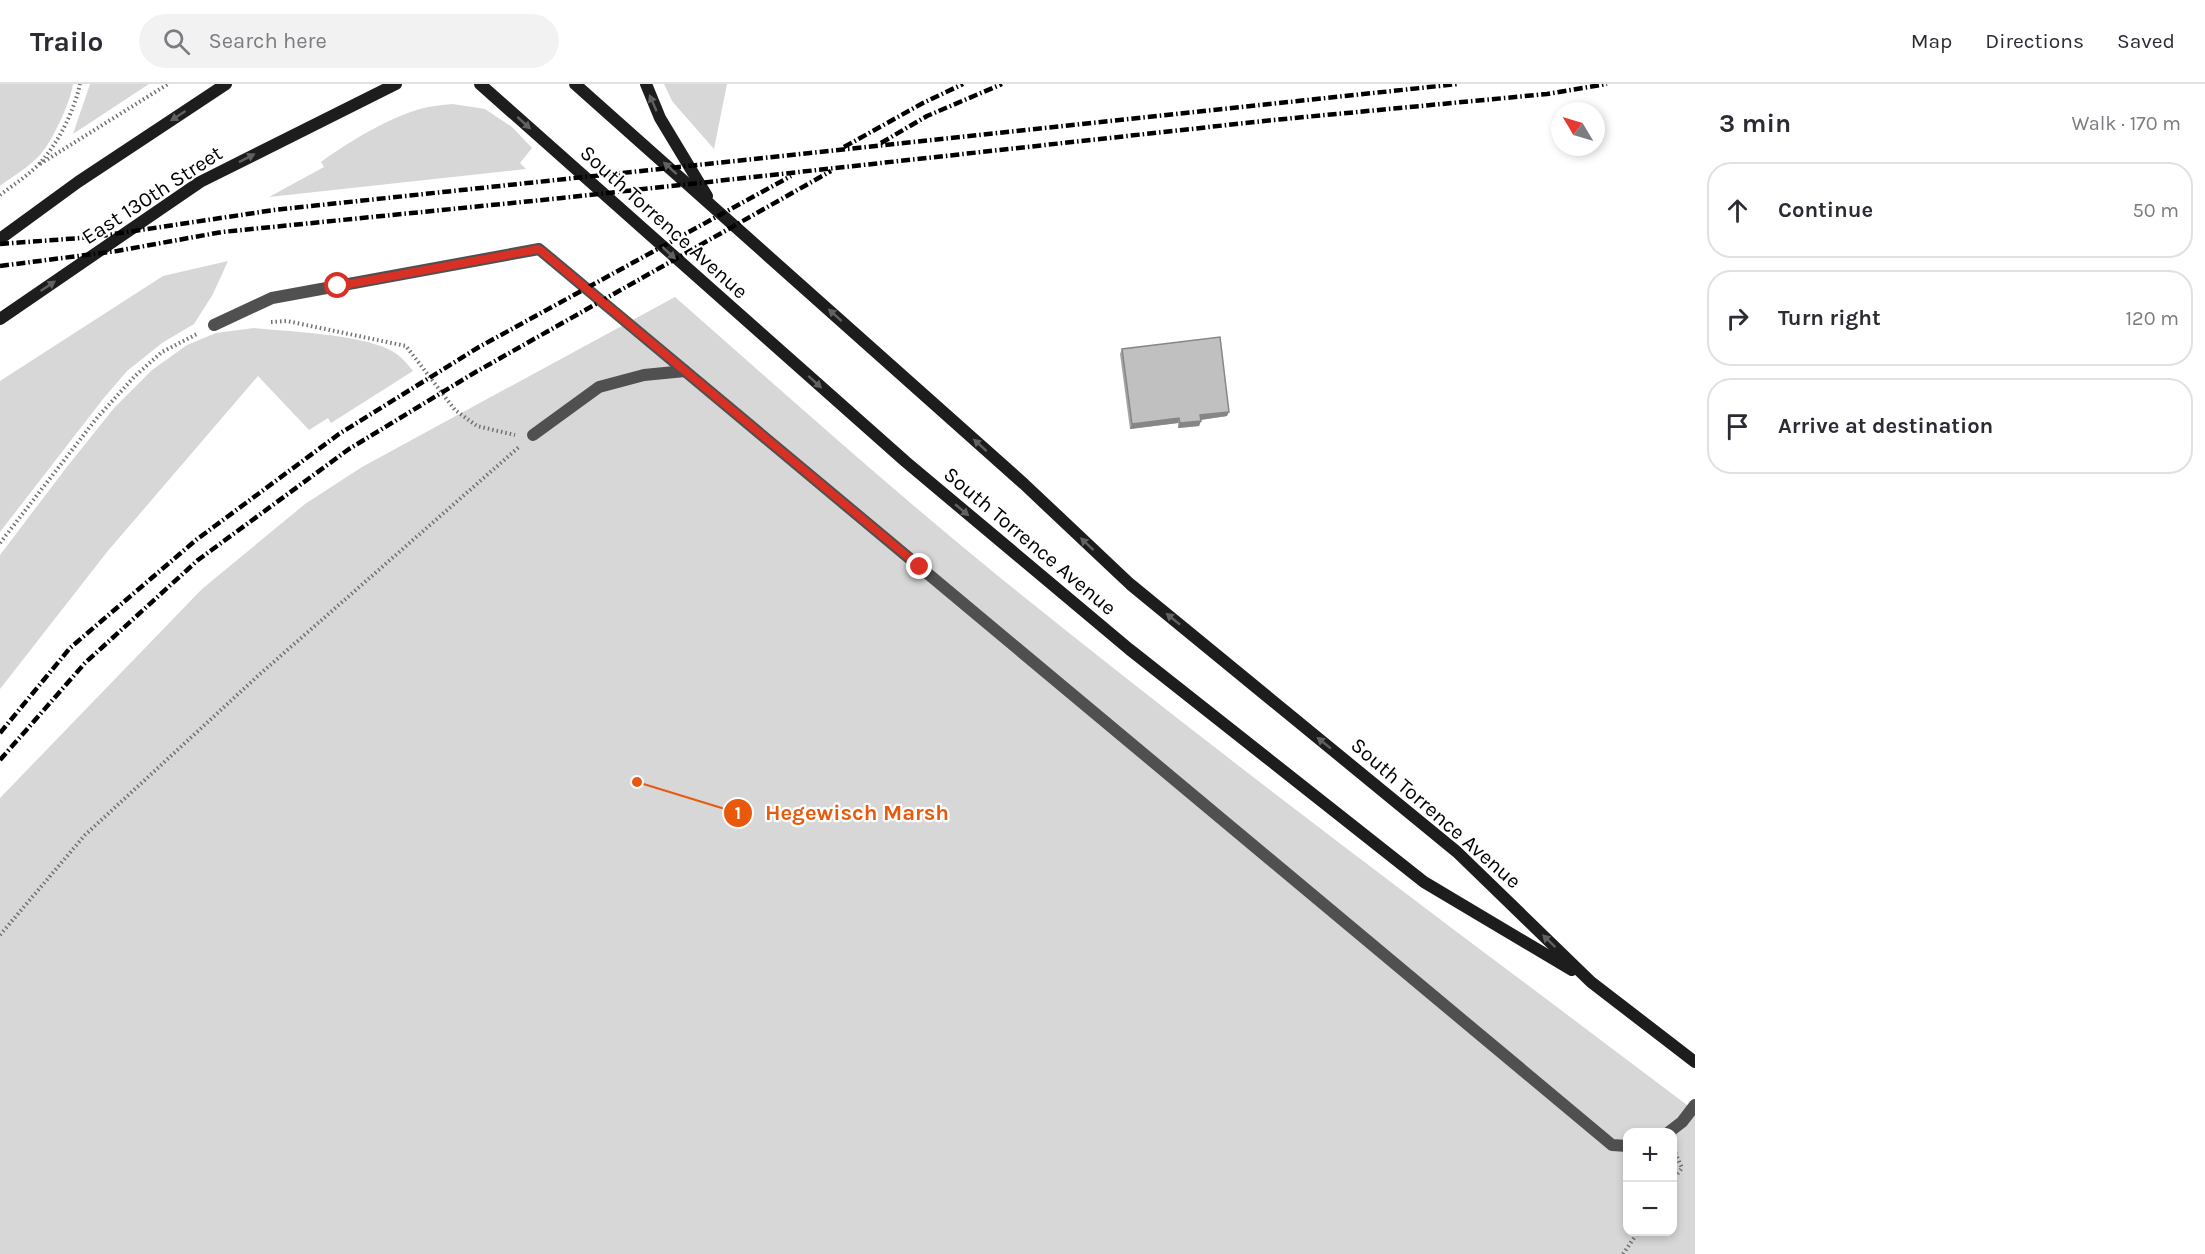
<!DOCTYPE html>
<meta charset="utf-8">
<style>
body{margin:0;font-family:Karla,sans-serif;background:#f2f2f3;color:#2b2b33}
.controls{position:absolute;right:18px;bottom:18px;display:grid;overflow:hidden;border-radius:12px;box-shadow:0 3px 9px #0003}
.controls button{width:54px;height:54px;display:grid;place-items:center;padding:0;border:0;border-bottom:2px solid #e1e1e2;background:#fff;color:#2b2b33;font:30px sans-serif}
.compass{position:absolute;left:1551px;top:18px;width:54px;height:54px;border-radius:50%;background:#fff;box-shadow:0 3px 9px #0003;rotate:308deg}
.stop{position:absolute;width:18px;height:18px;margin:-14px;border:4px solid #d93025;border-radius:50%;background:#fff}
.stop.end{background:#d93025;border-color:#fff;box-shadow:0 2px 6px #0008}
.list{margin:0;padding:0;list-style:none}
h2{display:flex;justify-content:space-between;align-items:center;height:78px;margin:0;padding:0 24px;font-size:26px}
h2 small{font-size:20px;font-weight:400;color:#7c7c81}
.list li{display:grid;grid-template-columns:39px 1fr auto;gap:18px;align-items:center;box-sizing:border-box;height:96px;margin:0 12px 12px;padding:0 12px;border:2px solid #e1e1e2;border-radius:24px}
.list b{display:block;font-size:22px;white-space:nowrap}
.list em{font-size:20px;font-style:normal;color:#7c7c81}
.icon{flex:none;width:33px;height:33px;fill:none;stroke:currentColor;stroke-width:2;stroke-linecap:round;stroke-linejoin:round}
.map{position:relative;flex:none;width:1695px;height:1170px;overflow:hidden}
header{display:flex;align-items:center;gap:36px;box-sizing:border-box;height:84px;padding:0 30px;background:#fff;border-bottom:2px solid #e1e1e2}
header strong{font-size:28px}
nav{display:flex;gap:33px;margin-inline-start:auto;font-size:21px}
.search{width:420px;height:54px;background:#f2f2f3;display:flex;align-items:center;gap:15px;box-sizing:border-box;padding:0 21px;border-radius:33px;color:#7c7c81;font-size:22px}
main{display:flex}
aside{flex:1;background:#fff}
.map>svg:first-child{display:block}
.green{fill:#d7d7d7;fill-rule:evenodd}
.lines{fill:none;stroke-linecap:round;stroke-linejoin:round}
.path{stroke:#727272;stroke-width:4;stroke-dasharray:1.5 3;stroke-linecap:butt}
.service{stroke:#505050;stroke-width:12}
.secondary{stroke:#1d1d1d;stroke-width:12}
.rail{stroke:#000;stroke-width:4.5;stroke-dasharray:9 3 1.5 3;stroke-linecap:butt}
.wall{fill:#a5a5a5}
.shaded-wall{fill:#868686}
.building{fill:#c0c0c0;stroke:#868686;stroke-width:1.5}
.oneway{fill:#616161}
.route{stroke:#d93025;stroke-width:8}
.labels{text-anchor:middle;dominant-baseline:central;stroke-width:4.5;stroke-linejoin:round;paint-order:stroke}
.street-label{font-size:21px;fill:#000;stroke:#fff}
.leader{fill:none;stroke:#e8590c;stroke-width:2}
.callout-dot{fill:#e8590c;stroke:#fff;stroke-width:2}
.mark-label{font-size:18px;text-anchor:middle;font-weight:bold;fill:#fff}
.callout-label{font-size:22px;text-anchor:middle;font-weight:bold;fill:#e8590c;stroke:#fff;stroke-width:4.5;stroke-linejoin:round;paint-order:stroke}
</style>
<header>
<strong>Trailo</strong>
<div class="search"><svg class="icon" aria-label="search" viewBox="0 0 24 24"><circle cx="10" cy="10" r="6"/><path d="M15 15l6 6"/></svg>Search here</div>
<nav><a>Map</a><a>Directions</a><a>Saved</a></nav>
</header>
<main>
<div class="map">
<svg width="1695" height="1170" viewBox="0 0 1695 1170">
<rect width="100%" height="100%" fill="#fff"/>
<g class="green">
<path d="M0 0H73C71 17 51 61 38 73 27 84 12 93 0 102Z"/>
<path d="M90 0H149L73 50Z"/>
<path d="M664 0H727L714 65 672 17Z"/>
<path d="M453 20 485 25 512 43 532 64 520 79 526 85 269 113 324 83 321 78C350 57 386 35 420 25 431 22 442 21 453 20Z"/>
<path d="M228 177 213 210 194 240 162 259 127 287 103 315 0 448V297L163 192Z"/>
<path d="M675 213C783 308 891 405 1003 496 1229 679 1463 852 1695 1027V1170H0V714L202 505 305 420 362 383ZM1628 1048H1672V1148H1628Z"/>
<path d="M254 244C292 248 355 250 388 265 399 270 406 278 413 287L331 339 328 334 309 346 258 292 107 468 0 605V471L66 384 114 324 152 286 187 261 216 249Z"/>
</g>
<g class="lines">
<g class="path">
<path d="M40 80 168 0"/>
<path d="M0 111C13 101 29 91 40 79 59 58 74 27 80 0"/>
<path d="M271 238 287 237 406 262 455 326 477 342 515 351"/>
<path d="M0 459 96 335 134 293 162 268 197 250"/>
<path d="M0 851 85 751 260 590 519 363"/>
<path d="M1672 1097 1682 1084 1674 1066"/>
<path d="M1623 1170 1638 1148"/>
</g>
<g class="service">
<path d="M214 241 272 214 539 165 1612 1061 1628 1062"/>
<path d="M533 351 599 303 644 291 685 287"/>
<path d="M1669 1048 1682 1038 1695 1021"/>
</g>
<g class="secondary">
<path d="M480 0 906 378 1129 565 1424 798 1572 886"/>
<path d="M575 0 1024 400 1130 500 1457 768 1591 898 1695 978"/>
<path d="M646 0 660 34 707 112"/>
<path d="M0 155 78 98 226 0"/>
<path d="M0 235 200 98 396 0"/>
</g>
<g class="rail">
<path d="M881 59 927 32 1002 0"/>
<path d="M844 63 923 19 963 0"/>
<path d="M0 160 94 153 274 126 1458 0"/>
<path d="M0 182 117 167 222 148 562 114 1273 36 1547 10 1607 0"/>
<path d="M0 649 70 564 196 456 339 350 479 263 791 92"/>
<path d="M0 676 85 579 198 476 349 365 474 289 831 87"/>
</g>
</g>
<path class="wall" d="M1122 265 1227 332 1201 336 1199 342 1178 344V339L1130 345 1120 270Z"/>
<g class="shaded-wall">
<path d="M1229 328 1227 332 1199 336 1200 331Z"/>
<path d="M1179 334 1178 339 1130 345 1132 340Z"/>
<path d="M1201 337 1199 342 1178 344 1180 339Z"/>
</g>
<path class="building" d="M1220 253 1229 328 1200 331 1201 337 1180 339 1179 334 1132 340 1122 265Z"/>
<defs><path id="oneway-solid" d="M-6-.8H1V-3.2L6.5 0L1 3.2V.8H-6Z" transform="scale(1.5)"/></defs>
<g class="oneway">
<use href="#oneway-solid" transform="translate(653 19) rotate(-114)"/>
<use href="#oneway-solid" transform="translate(178 32) rotate(147)"/>
<use href="#oneway-solid" transform="translate(524 39) rotate(42)"/>
<use href="#oneway-solid" transform="translate(247 74) rotate(-27)"/>
<use href="#oneway-solid" transform="translate(670 84) rotate(-138)"/>
<use href="#oneway-solid" transform="translate(669 169) rotate(42)"/>
<use href="#oneway-solid" transform="translate(48 202) rotate(-34)"/>
<use href="#oneway-solid" transform="translate(835 231) rotate(-138)"/>
<use href="#oneway-solid" transform="translate(815 298) rotate(42)"/>
<use href="#oneway-solid" transform="translate(980 361) rotate(-138)"/>
<use href="#oneway-solid" transform="translate(962 426) rotate(40)"/>
<use href="#oneway-solid" transform="translate(1087 460) rotate(-137)"/>
<use href="#oneway-solid" transform="translate(1173 535) rotate(-141)"/>
<use href="#oneway-solid" transform="translate(1324 659) rotate(-141)"/>
<use href="#oneway-solid" transform="translate(1549 857) rotate(-136)"/>
</g>
<g class="lines">
<path class="route" d="M338 202 539 165 920 483"/>
</g>
<g class="labels">
<g class="street-label">
<text transform="translate(152 111) rotate(-33)">East 130th Street</text>
<text transform="translate(664 138) rotate(42)">South Torrence Avenue</text>
<text transform="translate(1030 457) rotate(40)">South Torrence Avenue</text>
<text transform="translate(1436 729) rotate(41)">South Torrence Avenue</text>
</g>
</g>
<path class="leader" d="M637 698L738 729"/>
<g class="callout-dot">
<circle cx="637" cy="698" r="6"/>
<circle cx="738" cy="729" r="15"/>
</g>
<g class="mark-label">
<text x="738" y="735">1</text>
</g>
<g class="callout-label">
<text x="857" y="736">Hegewisch Marsh</text>
</g>
</svg>
<div class="controls">
<button>+</button>
<button>−</button>
</div>
<svg class="compass" viewBox="-18 -18 36 36"><path d="M0-13l5 13h-10z" fill="#e53935"/><path d="M0 13l5-13h-10z" fill="#7c7c81"/></svg>
<div class="stop" style="left:338px;top:202px"></div>
<div class="stop end" style="left:920px;top:483px"></div>
</div>
<aside>
<h2>3 min<small>Walk · 170 m</small></h2>
<ul class="list">
<li><svg class="icon" aria-label="ahead" viewBox="0 0 24 24"><path d="M12 20V5M6 11l6-6 6 6"/></svg><div><b>Continue</b></div><em>50 m</em></li>
<li><svg class="icon" aria-label="right" viewBox="0 0 24 24"><path d="M7 20v-9h11M14 6l5 5-5 5"/></svg><div><b>Turn right</b></div><em>120 m</em></li>
<li><svg class="icon" aria-label="arrive" viewBox="0 0 24 24"><path d="M6 21V4h12l-3 4 3 4H6"/></svg><div><b>Arrive at destination</b></div></li>
</ul>
</aside>
</main>
